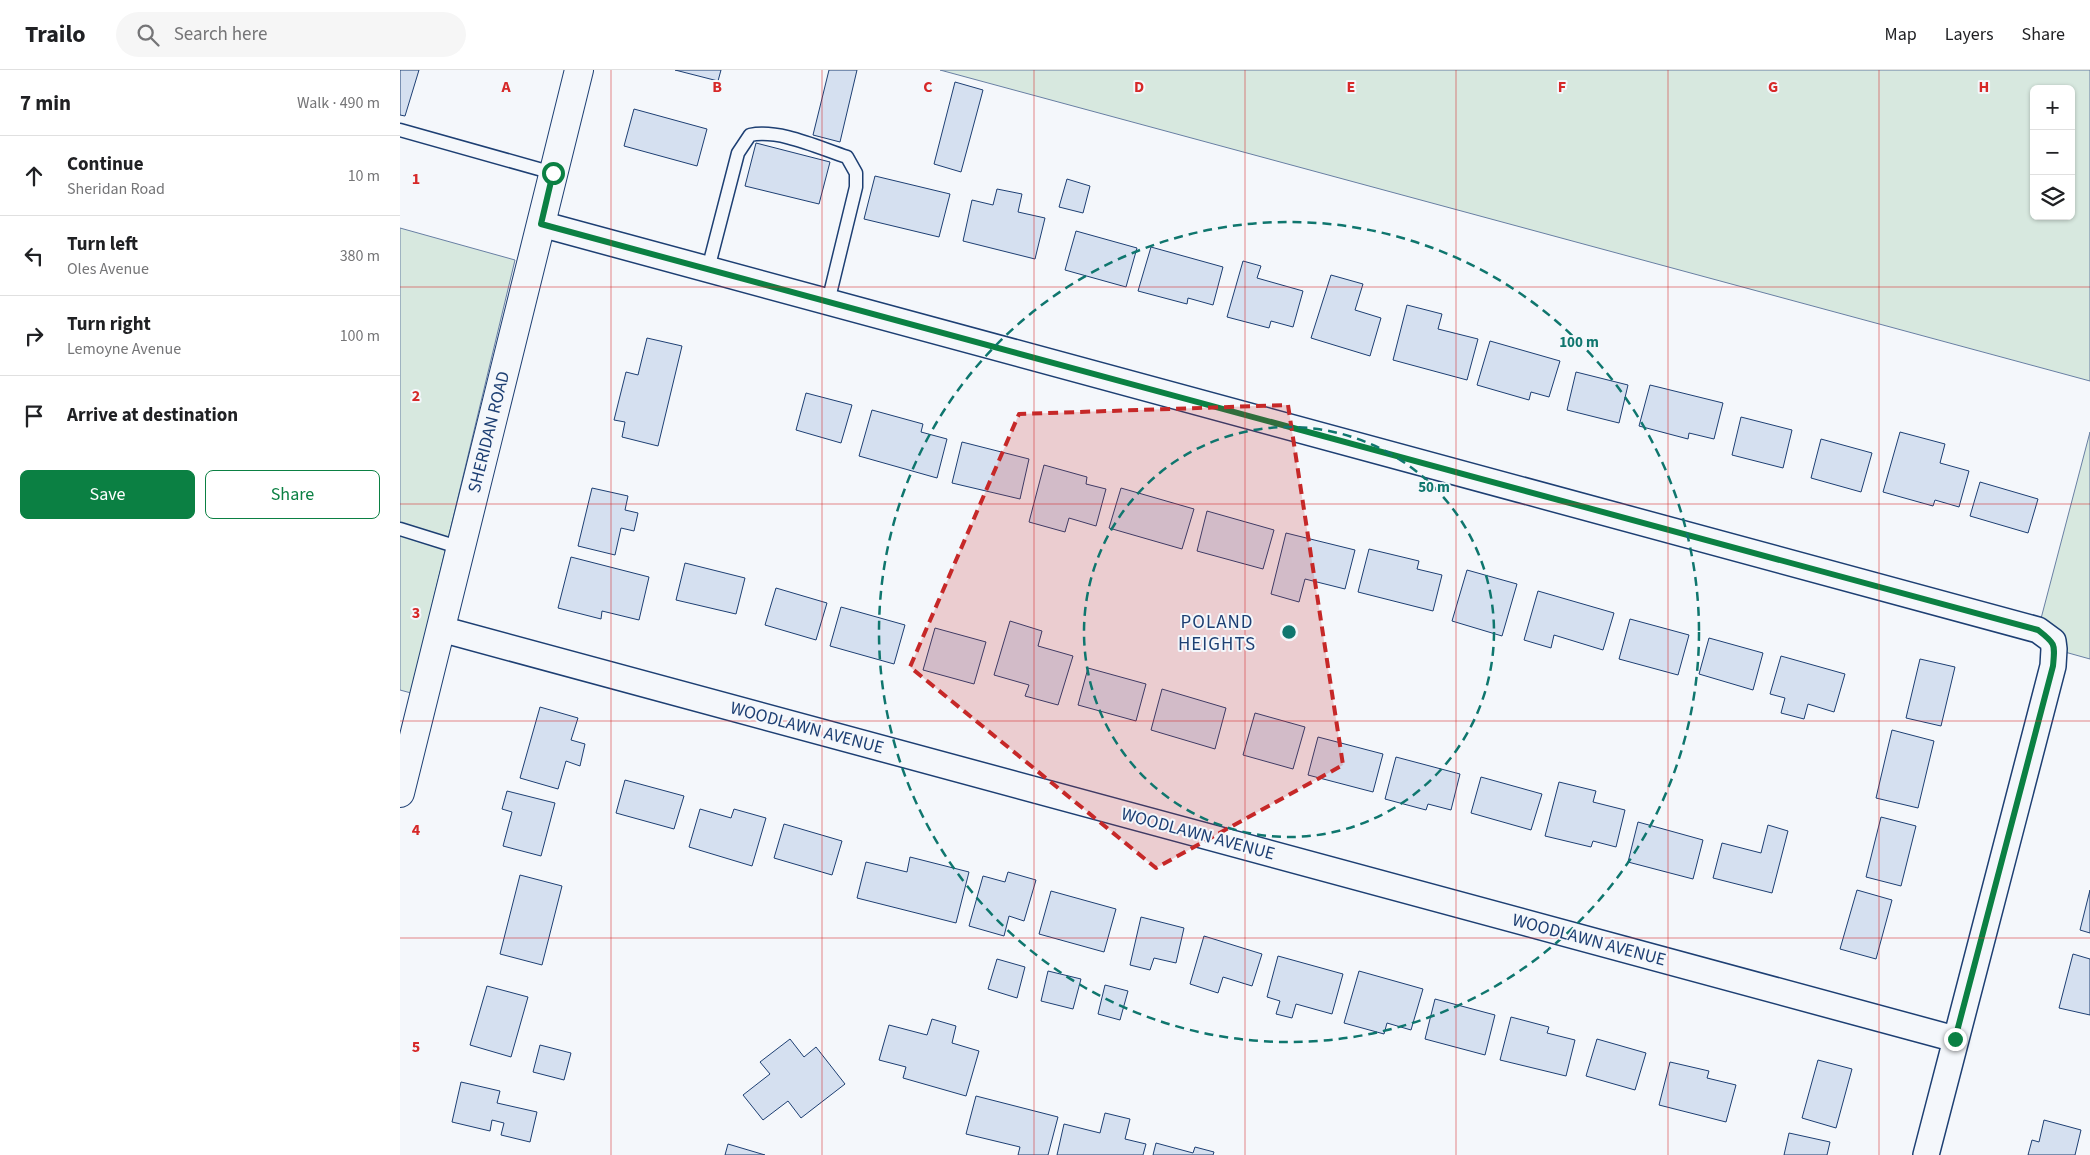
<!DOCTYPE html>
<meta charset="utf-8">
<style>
body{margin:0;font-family:"Source Sans 3",sans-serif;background:#f6f6f6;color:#202124}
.controls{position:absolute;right:15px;top:15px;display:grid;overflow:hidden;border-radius:8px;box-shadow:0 1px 4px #0004}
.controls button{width:45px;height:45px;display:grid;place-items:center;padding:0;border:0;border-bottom:1px solid #e0e0e0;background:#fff;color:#202124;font:25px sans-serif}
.stop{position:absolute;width:15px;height:15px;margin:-11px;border:4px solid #0b8043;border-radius:50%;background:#fff}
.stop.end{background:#0b8043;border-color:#fff;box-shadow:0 1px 5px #0008}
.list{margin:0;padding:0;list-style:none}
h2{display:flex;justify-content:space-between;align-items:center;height:65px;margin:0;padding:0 20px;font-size:21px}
h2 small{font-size:16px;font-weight:400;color:#757577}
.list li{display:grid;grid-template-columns:32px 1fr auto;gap:15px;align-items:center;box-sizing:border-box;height:80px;padding:0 20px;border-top:1px solid #e0e0e0}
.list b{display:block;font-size:19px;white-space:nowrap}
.list p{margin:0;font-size:16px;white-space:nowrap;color:#757577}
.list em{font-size:16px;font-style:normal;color:#757577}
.actions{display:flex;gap:10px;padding:15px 20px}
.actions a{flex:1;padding:11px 0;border:1px solid #0b8043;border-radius:8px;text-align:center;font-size:18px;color:#0b8043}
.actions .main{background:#0b8043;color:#fff}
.icon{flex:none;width:28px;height:28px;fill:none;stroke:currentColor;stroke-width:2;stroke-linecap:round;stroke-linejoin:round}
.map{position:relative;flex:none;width:1690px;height:1085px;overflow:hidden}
header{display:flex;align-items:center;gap:30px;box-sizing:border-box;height:70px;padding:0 25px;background:#fff;border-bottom:1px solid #e0e0e0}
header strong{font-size:24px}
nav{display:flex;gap:28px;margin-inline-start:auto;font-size:18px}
.search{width:350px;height:45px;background:#f6f6f6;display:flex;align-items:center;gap:12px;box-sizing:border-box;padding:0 18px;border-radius:28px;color:#757577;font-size:19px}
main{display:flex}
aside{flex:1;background:#fff}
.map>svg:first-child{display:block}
.green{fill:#d7e8df;stroke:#687fa3;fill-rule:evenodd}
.building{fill:#d5e0f0;stroke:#1d3f73}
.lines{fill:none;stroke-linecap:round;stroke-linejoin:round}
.lane-casing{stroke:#1d3f73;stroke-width:15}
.street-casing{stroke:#1d3f73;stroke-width:28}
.secondary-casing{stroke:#1d3f73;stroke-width:30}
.lane{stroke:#f4f7fb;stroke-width:12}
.street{stroke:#f4f7fb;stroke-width:25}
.secondary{stroke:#f4f7fb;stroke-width:28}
.route{stroke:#0b8043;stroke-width:6}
.marked{fill:#c62828;fill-opacity:0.2;stroke:#c62828;stroke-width:4;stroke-dasharray:10 6;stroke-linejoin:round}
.grid{fill:none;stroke:#d62828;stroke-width:1;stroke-opacity:0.55}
.ring{fill:none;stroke:#0f766e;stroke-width:2.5;stroke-dasharray:9 6}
.labels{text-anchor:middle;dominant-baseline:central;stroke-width:4;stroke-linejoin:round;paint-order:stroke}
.street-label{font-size:18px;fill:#1d3f73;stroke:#f4f7fb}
.neighbourhood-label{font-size:19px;letter-spacing:1px;fill:#1d3f73;stroke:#f4f7fb}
.grid-label{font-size:16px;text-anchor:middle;font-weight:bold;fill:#d62828;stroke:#f4f7fb;stroke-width:4;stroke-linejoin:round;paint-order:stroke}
.centre{fill:#0f766e;stroke:#f4f7fb;stroke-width:2.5}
.ring-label{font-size:15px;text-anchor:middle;font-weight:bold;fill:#0f766e;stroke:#f4f7fb;stroke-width:4;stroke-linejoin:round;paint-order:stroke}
</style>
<header>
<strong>Trailo</strong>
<div class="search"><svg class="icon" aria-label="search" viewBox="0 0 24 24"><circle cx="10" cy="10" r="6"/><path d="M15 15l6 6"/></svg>Search here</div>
<nav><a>Map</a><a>Layers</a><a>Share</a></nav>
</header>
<main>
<aside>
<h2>7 min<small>Walk · 490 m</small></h2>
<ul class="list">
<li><svg class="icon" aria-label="ahead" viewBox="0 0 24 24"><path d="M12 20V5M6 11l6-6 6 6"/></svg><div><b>Continue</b><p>Sheridan Road</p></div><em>10 m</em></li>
<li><svg class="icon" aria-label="left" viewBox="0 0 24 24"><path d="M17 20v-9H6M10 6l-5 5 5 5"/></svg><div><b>Turn left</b><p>Oles Avenue</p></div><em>380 m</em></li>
<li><svg class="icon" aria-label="right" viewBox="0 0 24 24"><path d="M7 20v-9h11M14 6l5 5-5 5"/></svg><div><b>Turn right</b><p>Lemoyne Avenue</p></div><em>100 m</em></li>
<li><svg class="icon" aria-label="arrive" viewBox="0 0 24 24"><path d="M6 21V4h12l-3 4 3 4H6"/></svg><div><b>Arrive at destination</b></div></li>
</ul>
<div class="actions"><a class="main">Save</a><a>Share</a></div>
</aside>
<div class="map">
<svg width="1690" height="1085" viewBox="0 0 1690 1085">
<rect width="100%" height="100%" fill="#f4f7fb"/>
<g class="green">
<path d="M540 0H1690V311ZM1634 19H1671V146H1634Z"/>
<path d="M0 158 115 190 11 623 0 620Z"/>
<path d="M1690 362V589L1654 579 1638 560Z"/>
</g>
<g class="building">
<path d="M0 0H19L5 46 0 45Z"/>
<path d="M275 0H321L318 11Z"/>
<path d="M429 0H457L440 72 413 65Z"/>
<path d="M555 12 583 20 561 102 534 94Z"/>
<path d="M234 39 307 59 297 96 224 76Z"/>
<path d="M356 73 430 92 419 134 345 116Z"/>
<path d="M475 106 550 124 539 167 464 149Z"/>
<path d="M667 109 690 116 683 143 659 137Z"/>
<path d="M597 119 622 124 618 142 645 148 635 189 563 171 572 130 593 135Z"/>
<path d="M676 161 737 178 726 217 665 200Z"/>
<path d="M751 177 823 197 813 235 788 228 787 234 738 221Z"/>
<path d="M843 191 861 196 857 208 903 221 893 257 871 251 869 258 827 247Z"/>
<path d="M931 205 963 214 955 240 981 248 970 286 911 268Z"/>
<path d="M1007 235 1042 244 1038 259 1078 269 1067 310 993 290Z"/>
<path d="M247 268 282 276 258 376 222 367 225 352 214 350 226 302 238 305Z"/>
<path d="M1090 271 1160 291 1149 327 1131 322 1129 330 1077 315Z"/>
<path d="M1176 302 1228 315 1219 353 1167 340Z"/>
<path d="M1250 315 1323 333 1314 369 1289 363 1288 369 1239 356Z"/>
<path d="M406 323 452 335 441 373 396 360Z"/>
<path d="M472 340 523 354 521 362 547 369 537 408 459 386Z"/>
<path d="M1341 347 1392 360 1383 398 1332 385Z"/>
<path d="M1500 362 1545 374 1540 393 1569 401 1559 437 1535 430 1533 436 1483 422Z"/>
<path d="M1421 369 1472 383 1461 422 1411 408Z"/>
<path d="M562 372 629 389 620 429 552 413Z"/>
<path d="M644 395 687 407 686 414 706 419 696 456 669 448 665 462 629 452Z"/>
<path d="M1580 412 1638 429 1628 463 1570 446Z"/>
<path d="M192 418 228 426 225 440 238 443 234 461 221 458 215 485 178 476Z"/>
<path d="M721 418 794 439 782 479 709 458Z"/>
<path d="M807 441 874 460 863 499 797 481Z"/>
<path d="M886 463 955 480 945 519 905 509 899 532 871 524Z"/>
<path d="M969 479 1019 491 1017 499 1042 505 1033 541 958 522Z"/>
<path d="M171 487 249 507 239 550 202 541 201 549 158 538Z"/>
<path d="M285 493 345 508 336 544 276 530Z"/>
<path d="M1067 500 1117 514 1102 566 1052 551Z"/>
<path d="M376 518 427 533 416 570 365 555Z"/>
<path d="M1138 521 1214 543 1203 580 1154 565 1151 578 1124 570Z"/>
<path d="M441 537 505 555 494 594 430 576Z"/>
<path d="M1230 549 1289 565 1278 605 1219 589Z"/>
<path d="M610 551 642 561 638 576 673 586 658 635 625 626 629 615 594 605Z"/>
<path d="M535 558 586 572 574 614 523 600Z"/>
<path d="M1309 568 1363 583 1353 620 1299 604Z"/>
<path d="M1381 586 1445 604 1434 642 1408 634 1404 649 1381 643 1385 628 1370 624Z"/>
<path d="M1520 589 1555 597 1541 656 1506 648Z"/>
<path d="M688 598 746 614 736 651 678 635Z"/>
<path d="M762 619 826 638 815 679 751 660Z"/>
<path d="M140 637 178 648 171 670 185 674 180 696 166 691 158 719 120 708Z"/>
<path d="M855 643 905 657 893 699 843 685Z"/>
<path d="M1492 660 1534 671 1518 738 1476 728Z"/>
<path d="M918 667 983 684 973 722 908 705Z"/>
<path d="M996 687 1060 704 1051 740 1028 734 1026 740 985 729Z"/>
<path d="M1081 707 1142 724 1131 760 1071 743Z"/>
<path d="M225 710 284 726 274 759 216 743Z"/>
<path d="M1159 712 1196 721 1193 732 1225 740 1216 777 1193 771 1191 777 1145 766Z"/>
<path d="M107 721 155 733 141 786 103 776 112 742 102 739Z"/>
<path d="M300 739 331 748 334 739 366 748 352 796 289 777Z"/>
<path d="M1481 747 1516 756 1501 816 1466 807Z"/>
<path d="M1238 752 1303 770 1293 809 1228 792Z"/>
<path d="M384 754 442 771 432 805 374 788Z"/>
<path d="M1368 755 1388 761 1372 823 1313 808 1322 773 1361 783Z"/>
<path d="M510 787 569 802 556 853 457 828 466 792 507 802Z"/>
<path d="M608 802 636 810 624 851 609 846 604 866 569 856 583 806 605 812Z"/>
<path d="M120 805 162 816 142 895 100 884Z"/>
<path d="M1457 820 1492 830 1476 889 1440 879Z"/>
<path d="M1690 820V863L1680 860Z"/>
<path d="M651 821 716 839 704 882 639 864Z"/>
<path d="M741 847 784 858 776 893 754 888 750 900 730 895Z"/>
<path d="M804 866 862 884 852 916 823 907 818 923 790 914Z"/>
<path d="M1673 884 1690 889V945L1659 938Z"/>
<path d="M878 886 943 904 932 944 896 934 892 948 876 944 880 931 867 927Z"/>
<path d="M597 889 625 897 617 928 588 919Z"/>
<path d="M648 901 681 909 673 939 641 931Z"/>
<path d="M959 901 1023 919 1011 960 987 953 984 964 944 953Z"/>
<path d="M705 915 728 921 720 950 698 944Z"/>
<path d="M87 916 128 927 111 987 70 975Z"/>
<path d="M1035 929 1095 945 1085 985 1025 969Z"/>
<path d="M1111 947 1149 957 1147 963 1175 970 1166 1006 1100 990Z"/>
<path d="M532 949 556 956 552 973 579 981 566 1026 503 1008 506 997 479 990 489 955 527 965Z"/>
<path d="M390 969 404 987 416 977 445 1014 401 1048 388 1031 363 1050 343 1025 370 1004 360 992Z"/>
<path d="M1197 969 1246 983 1235 1020 1186 1006Z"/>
<path d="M140 975 171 983 164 1010 133 1002Z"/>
<path d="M1418 990 1452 999 1436 1058 1402 1048Z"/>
<path d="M1270 992 1309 1001 1307 1008 1336 1015 1326 1052 1259 1035Z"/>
<path d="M61 1012 100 1021 97 1033 137 1042 130 1072 101 1065 104 1053 92 1050 90 1061 52 1052Z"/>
<path d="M576 1026 658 1047 648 1085H618L620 1077 566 1064Z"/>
<path d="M705 1043 730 1049 725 1069 746 1074 743 1085H657L664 1054 700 1063Z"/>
<path d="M1644 1050 1681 1060 1675 1085H1628L1632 1070 1639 1072Z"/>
<path d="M1389 1063 1430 1072 1427 1085H1384Z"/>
<path d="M756 1073 793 1083 795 1077 814 1082 813 1085H753Z"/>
<path d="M328 1074 365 1085H325Z"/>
</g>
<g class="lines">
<g class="lane-casing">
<g id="lane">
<path d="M0 60 153 103"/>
<path d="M308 199 338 83 350 65C380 59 419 78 447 87L456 103V117L428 232"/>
<path d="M0 459 61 478"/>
</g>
</g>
<g class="street-casing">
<g id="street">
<path d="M141 154 1638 560 1653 571 1654 579 1653 596 1526 1085"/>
<path d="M41 559 1555 969"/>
</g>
</g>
<g class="secondary-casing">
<path id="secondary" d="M0 723 179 0"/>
</g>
<use href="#lane" class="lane"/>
<use href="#street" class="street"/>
<use href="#secondary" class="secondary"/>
</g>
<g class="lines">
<path class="route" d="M153 103 141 154 1638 560C1656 574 1655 574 1653 596L1555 969"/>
</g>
<path class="marked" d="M888 335 943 695 756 798 510 597 619 344Z"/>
<path class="grid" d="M211 0V1085M422 0V1085M634 0V1085M845 0V1085M1056 0V1085M1268 0V1085M1479 0V1085M0 217H1690M0 434H1690M0 651H1690M0 868H1690"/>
<g class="ring">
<circle cx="889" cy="562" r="205"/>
<circle cx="889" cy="562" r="410"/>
</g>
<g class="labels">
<g class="street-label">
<text transform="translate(89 362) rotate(-76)">SHERIDAN ROAD</text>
<text transform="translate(407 658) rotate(15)">WOODLAWN AVENUE</text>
<text transform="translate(798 764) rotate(15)">WOODLAWN AVENUE</text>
<text transform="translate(1189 870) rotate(15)">WOODLAWN AVENUE</text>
</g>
<g class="neighbourhood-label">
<text x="817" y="552">POLAND<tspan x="817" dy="22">HEIGHTS</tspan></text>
</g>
</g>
<g class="grid-label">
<text x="106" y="22">A</text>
<text x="317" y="22">B</text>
<text x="528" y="22">C</text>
<text x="739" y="22">D</text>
<text x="951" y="22">E</text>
<text x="1162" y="22">F</text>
<text x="1373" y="22">G</text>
<text x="1584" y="22">H</text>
<text x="16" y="114">1</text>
<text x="16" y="331">2</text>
<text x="16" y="548">3</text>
<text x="16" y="765">4</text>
<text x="16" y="982">5</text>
</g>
<circle cx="889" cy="562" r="8" class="centre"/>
<g class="ring-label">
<text x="1179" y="277">100 m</text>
<text x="1034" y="422">50 m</text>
</g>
</svg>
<div class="controls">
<button>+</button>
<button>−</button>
<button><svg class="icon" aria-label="layers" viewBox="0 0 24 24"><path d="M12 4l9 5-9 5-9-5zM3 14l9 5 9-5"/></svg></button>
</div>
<div class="stop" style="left:153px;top:103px"></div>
<div class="stop end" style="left:1555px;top:969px"></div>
</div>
</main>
